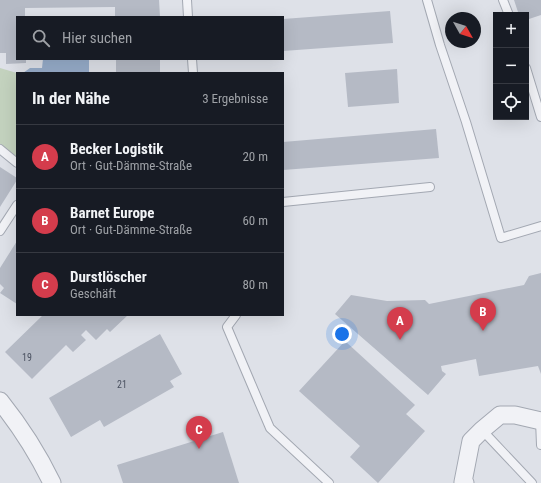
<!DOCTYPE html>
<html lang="de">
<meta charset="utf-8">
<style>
body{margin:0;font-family:"Roboto Condensed",sans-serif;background:#242831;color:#f1f3f6}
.controls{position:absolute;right:12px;top:12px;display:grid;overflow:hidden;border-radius:0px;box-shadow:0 4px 16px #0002}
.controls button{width:36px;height:36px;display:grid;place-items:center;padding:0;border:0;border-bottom:1px solid #363941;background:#171b24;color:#f1f3f6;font:20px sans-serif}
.compass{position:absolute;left:445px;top:12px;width:36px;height:36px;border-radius:50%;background:#171b24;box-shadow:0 4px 16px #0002;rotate:129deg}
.you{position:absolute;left:342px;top:334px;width:14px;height:14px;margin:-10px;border:3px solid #fff;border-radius:50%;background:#1a73e8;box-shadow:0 0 0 6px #1a73e833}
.badge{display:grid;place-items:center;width:26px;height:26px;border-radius:50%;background:#d43c4c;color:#fff;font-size:13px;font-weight:700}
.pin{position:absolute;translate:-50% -33px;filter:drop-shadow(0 1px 2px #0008)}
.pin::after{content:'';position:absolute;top:21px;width:14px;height:12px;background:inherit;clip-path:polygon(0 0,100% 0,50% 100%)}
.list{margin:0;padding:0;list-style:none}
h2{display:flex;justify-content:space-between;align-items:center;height:52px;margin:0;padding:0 16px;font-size:17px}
h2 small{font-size:13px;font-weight:400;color:#9ea1a6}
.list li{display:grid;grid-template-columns:26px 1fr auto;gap:12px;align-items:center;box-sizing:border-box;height:64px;padding:0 16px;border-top:1px solid #363941}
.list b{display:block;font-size:15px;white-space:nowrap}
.list p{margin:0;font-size:13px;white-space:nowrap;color:#9ea1a6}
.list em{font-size:13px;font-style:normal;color:#9ea1a6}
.icon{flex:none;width:22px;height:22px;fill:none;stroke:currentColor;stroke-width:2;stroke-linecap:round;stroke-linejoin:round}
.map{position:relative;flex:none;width:541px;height:483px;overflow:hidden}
.search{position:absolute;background:#171b24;box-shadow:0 4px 16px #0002;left:16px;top:16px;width:268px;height:44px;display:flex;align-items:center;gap:10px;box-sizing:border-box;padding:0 14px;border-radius:0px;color:#9ea1a6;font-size:15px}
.panel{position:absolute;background:#171b24;box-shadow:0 4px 16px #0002;left:16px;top:72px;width:268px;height:244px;border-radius:0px}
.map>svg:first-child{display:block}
.green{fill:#c3d2be}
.water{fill:#97adca}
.building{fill:#b5bac5}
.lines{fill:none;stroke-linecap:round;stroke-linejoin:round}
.service-casing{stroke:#a3a8b2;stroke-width:10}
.minor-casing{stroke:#a3a8b2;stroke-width:19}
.service{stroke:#f1f2f6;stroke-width:8}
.minor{stroke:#f1f2f6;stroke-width:17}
.labels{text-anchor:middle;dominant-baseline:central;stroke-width:4;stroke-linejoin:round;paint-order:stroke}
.number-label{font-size:10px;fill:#4a5160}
</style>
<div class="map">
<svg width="541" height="483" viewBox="0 0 541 483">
<rect width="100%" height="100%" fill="#dee1e8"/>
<path class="green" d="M0 68 17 73V157L0 146Z"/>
<path class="water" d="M43 59H89V73H23L30 68H42Z"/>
<g class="building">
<path d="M0 0H159L160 17H115V7L25 8V17H17V59H26V63L6 64V53H0Z"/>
<path d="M514 0H541V15L526 20V15H519Z"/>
<path d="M390 11 393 43 283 51V19Z"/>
<rect x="116" y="59" width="44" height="14"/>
<path d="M397 69 399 103 348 107 345 73Z"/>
<path d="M436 129 439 158 283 170V142Z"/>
<path d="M0 167 17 178V180L0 207Z"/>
<path d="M17 241V304L0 293 4 288 0 284V268Z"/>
<path d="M541 273V374L538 366 479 376 476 359 441 366 442 371 446 374 428 395 335 314 351 295 387 301 425 300 429 304 524 285 529 276Z"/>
<path d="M43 315H128L110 332 107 329 96 340 86 330 81 335 86 340 73 352 66 345 32 379 5 352Z"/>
<path d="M160 334 182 374 170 381 174 387 104 427 100 420 71 437 49 398Z"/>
<path d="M345 341 415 405 406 414 425 431 378 483 350 457 360 446 299 391Z"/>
<path d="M223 432 239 483H123L117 465Z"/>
</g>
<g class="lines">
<g class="service-casing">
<g id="service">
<path d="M187 0 188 17"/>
<path d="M427 0 440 45 466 122 501 238 541 226"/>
<path d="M503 0 509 15"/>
<path d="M192 59 193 73"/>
<path d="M526 68 541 117"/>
<path d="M0 149 17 163"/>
<path d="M283 202 430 187"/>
<path d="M0 231 17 205"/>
<path d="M236 315 227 327 270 428 329 483"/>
<path d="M540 420 541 445"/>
<path d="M482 430 532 483"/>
</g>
</g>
<g class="minor-casing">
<g id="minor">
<path d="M0 401C20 426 38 454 52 483"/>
<path d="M465 483 463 482 471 441 482 430 500 415H515L541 421"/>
</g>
</g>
<use href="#service" class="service"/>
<use href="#minor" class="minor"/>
</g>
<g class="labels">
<g class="number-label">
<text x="27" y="357">19</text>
<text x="122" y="384">21</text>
</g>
</g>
</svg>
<div class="controls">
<button>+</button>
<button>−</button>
<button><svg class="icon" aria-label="locate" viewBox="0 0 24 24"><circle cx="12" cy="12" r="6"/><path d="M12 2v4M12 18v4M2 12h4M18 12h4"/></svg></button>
</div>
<svg class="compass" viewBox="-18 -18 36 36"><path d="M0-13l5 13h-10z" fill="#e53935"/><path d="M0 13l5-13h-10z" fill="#9ea1a6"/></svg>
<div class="you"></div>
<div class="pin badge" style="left:400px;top:340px">A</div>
<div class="pin badge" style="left:483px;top:331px">B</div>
<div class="pin badge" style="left:199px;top:449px">C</div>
<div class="search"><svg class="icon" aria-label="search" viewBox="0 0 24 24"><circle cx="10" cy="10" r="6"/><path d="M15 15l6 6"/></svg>Hier suchen</div>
<section class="panel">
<h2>In der Nähe<small>3 Ergebnisse</small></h2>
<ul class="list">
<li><span class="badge">A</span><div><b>Becker Logistik</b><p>Ort · Gut-Dämme-Straße</p></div><em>20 m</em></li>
<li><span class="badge">B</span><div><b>Barnet Europe</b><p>Ort · Gut-Dämme-Straße</p></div><em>60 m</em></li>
<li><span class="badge">C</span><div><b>Durstlöscher</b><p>Geschäft</p></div><em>80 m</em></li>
</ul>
</section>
</div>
